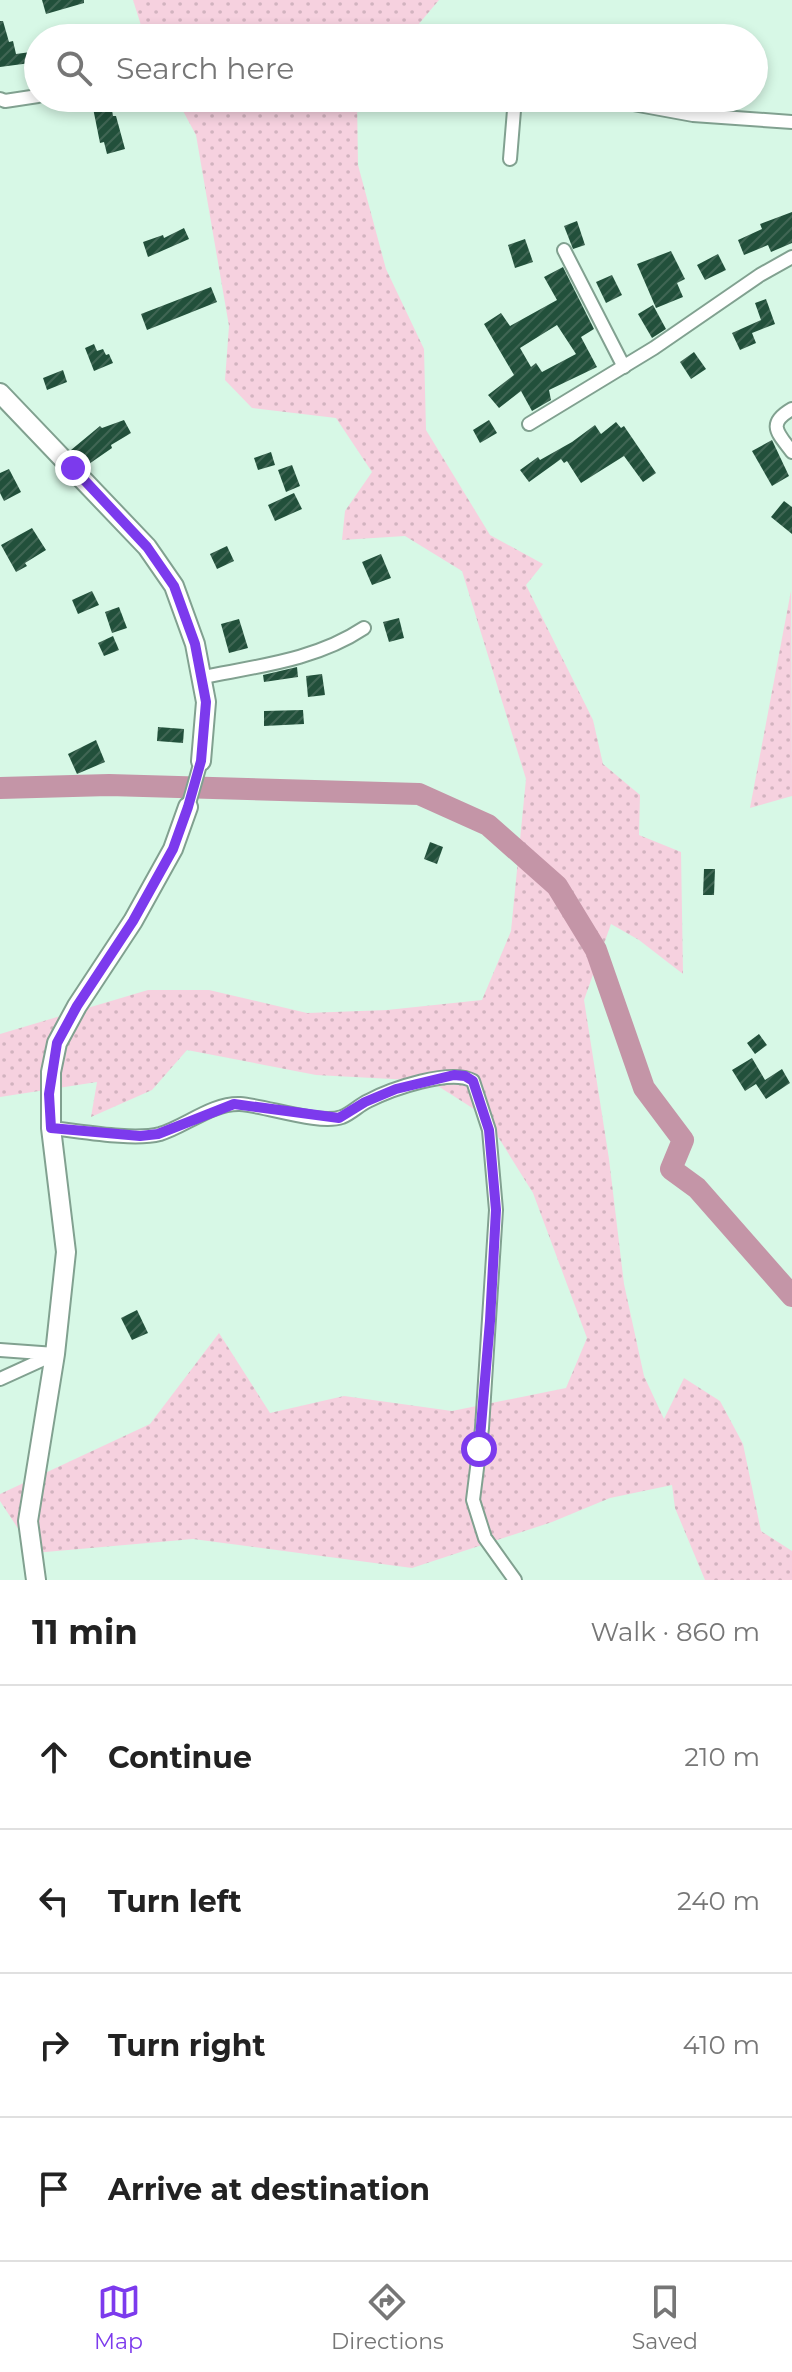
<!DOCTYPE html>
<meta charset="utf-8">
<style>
body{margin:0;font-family:Montserrat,sans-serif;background:#f2f2f2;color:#222}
.stop{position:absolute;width:24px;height:24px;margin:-18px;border:6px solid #7c3aed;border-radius:50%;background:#fff}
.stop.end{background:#7c3aed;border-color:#fff;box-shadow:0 2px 8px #0008}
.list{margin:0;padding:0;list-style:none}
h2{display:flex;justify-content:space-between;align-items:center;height:104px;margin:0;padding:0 32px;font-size:34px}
h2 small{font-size:26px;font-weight:400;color:#767676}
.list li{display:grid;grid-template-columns:52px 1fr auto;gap:24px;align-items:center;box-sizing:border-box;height:144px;padding:0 32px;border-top:2px solid #e0e0e0}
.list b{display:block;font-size:30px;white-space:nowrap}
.list em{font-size:26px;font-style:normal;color:#767676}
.icon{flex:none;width:44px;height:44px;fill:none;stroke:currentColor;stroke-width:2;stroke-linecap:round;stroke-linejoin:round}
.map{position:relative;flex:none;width:792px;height:1580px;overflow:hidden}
.search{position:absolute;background:#fff;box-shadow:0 4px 12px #0003;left:24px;right:24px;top:24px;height:88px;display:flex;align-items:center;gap:20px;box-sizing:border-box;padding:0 28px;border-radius:44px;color:#767676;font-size:30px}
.sheet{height:680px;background:#fff}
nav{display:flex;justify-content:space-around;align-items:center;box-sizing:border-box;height:112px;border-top:2px solid #e0e0e0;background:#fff;font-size:22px;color:#767676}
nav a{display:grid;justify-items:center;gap:4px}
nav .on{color:#7c3aed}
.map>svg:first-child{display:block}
.grass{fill:url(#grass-dots)}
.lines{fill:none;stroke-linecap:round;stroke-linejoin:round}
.river{stroke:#c495a7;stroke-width:22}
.building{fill:url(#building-hatch);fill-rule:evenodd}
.street-casing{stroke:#81a190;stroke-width:16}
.secondary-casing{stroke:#81a190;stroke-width:22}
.street{stroke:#fff;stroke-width:12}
.secondary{stroke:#fff;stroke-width:18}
.route{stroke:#7c3aed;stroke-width:10}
</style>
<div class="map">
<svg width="792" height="1580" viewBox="0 0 792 1580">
<defs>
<pattern id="grass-dots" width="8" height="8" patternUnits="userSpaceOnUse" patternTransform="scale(2)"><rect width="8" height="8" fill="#f6d1df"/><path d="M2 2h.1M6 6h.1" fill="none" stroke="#d2b3bf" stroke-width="1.8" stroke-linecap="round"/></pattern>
<pattern id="building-hatch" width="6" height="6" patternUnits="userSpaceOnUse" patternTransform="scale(2)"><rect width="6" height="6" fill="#22503b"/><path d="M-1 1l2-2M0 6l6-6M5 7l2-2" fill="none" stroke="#406654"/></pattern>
</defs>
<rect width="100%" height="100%" fill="#d7f8e6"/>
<g class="grass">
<path d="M133 0H439L407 38H145Z"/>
<path d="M176 98H357L358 165 386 269 424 349 426 430 490 535 543 564 526 585 593 720 603 764 640 795 639 835 681 852 683 974 639 940 611 924 584 1000 609 1159 624 1284 644 1376 664 1419 684 1378 720 1401 743 1444 761 1531 792 1551V1580H705L675 1508 672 1485 610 1498 552 1522 412 1568 193 1539 34 1553 0 1501V1494L150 1424 219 1333 270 1413 344 1396 452 1411 566 1388 587 1338 533 1193 485 1116 430 1081 316 1075 187 1050 152 1090 91 1117 97 1082 0 1097V1034L148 990H209L307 1013 387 1010 482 1000 511 931 526 779 462 571 405 536 342 540 345 511 372 472 336 418 252 408 225 380 229 326 196 135Z"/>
<path d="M791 591 792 796 750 808 790 596Z"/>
</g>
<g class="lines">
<path class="river" d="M0 788 109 785 419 794 488 825 557 886 596 950 644 1088 683 1140 671 1169 697 1188 792 1296"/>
</g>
<g class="building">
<path d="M42 0H84V3L46 14Z"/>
<path d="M0 21H3L9 42 13 41 16 54 38 51V62L0 67Z"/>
<path d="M91 98H110L113 116H116L125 149 107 154 104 142 100 143Z"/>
<path d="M792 212V243L771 252 768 245 744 255 738 240 762 229 760 224Z"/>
<path d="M577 221 585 245 573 249 564 226Z"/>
<path d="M184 228 189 239 148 257 143 242 163 235 164 238Z"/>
<path d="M525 239 533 262 515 268 508 245Z"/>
<path d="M671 251 685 279 677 283 683 297 656 308 637 264Z"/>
<path d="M718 254 726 270 705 280 697 265Z"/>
<path d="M563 267 594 329 581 337 597 367 549 390 551 400 532 411 521 391 499 408 488 395 514 375 484 324 501 313 510 326 557 300 544 277ZM557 325 576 354 542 372 536 363 531 367 520 348Z"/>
<path d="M612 275 622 295 606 303 596 282Z"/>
<path d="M211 287 217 302 147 330 141 314Z"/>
<path d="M766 299 775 324 752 333 756 343 740 350 732 333 761 320 755 303Z"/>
<path d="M653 305 666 329 652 338 638 314Z"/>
<path d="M94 344 97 351 103 349 106 355 109 354 113 363 94 371 85 348Z"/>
<path d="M694 352 706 369 691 379 680 362Z"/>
<path d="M63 370 67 382 47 390 43 378Z"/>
<path d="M124 420 131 433 111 445 112 448 86 466 71 450 100 426 102 428Z"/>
<path d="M489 420 497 433 480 443 473 430Z"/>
<path d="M616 422 621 428 624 426 656 473 643 482 624 456 581 483 567 461 564 463 561 459 529 482 520 470 538 457 540 460 572 442 595 425 601 434Z"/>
<path d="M772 440 789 476 772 486 752 451Z"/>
<path d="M271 452 275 465 258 470 254 458Z"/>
<path d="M292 465 300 486 286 492 278 470Z"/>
<path d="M9 469 21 492 4 501 0 493V473Z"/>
<path d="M294 493 302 509 275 521 268 505Z"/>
<path d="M784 501 792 507V534L771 517Z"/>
<path d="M32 528 46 550 25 563 27 566 16 572 1 545Z"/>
<path d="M227 546 234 561 217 569 210 554Z"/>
<path d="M381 554 391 578 372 585 362 562Z"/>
<path d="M92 591 99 605 78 614 72 600Z"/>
<path d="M119 607 127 628 112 633 105 612Z"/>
<path d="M399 618 404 638 389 642 383 622Z"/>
<path d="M239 619 248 648 229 653 221 624Z"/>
<path d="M113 636 119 650 104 656 98 643Z"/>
<path d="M297 667 298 677 264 682 263 675Z"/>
<path d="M322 674 325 695 308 697 306 676Z"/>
<path d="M303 710 304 724 264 726V711Z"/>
<path d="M158 727 184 729 183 743 157 741Z"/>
<path d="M96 740 105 762 77 774 68 754Z"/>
<path d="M430 842 443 847 437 864 424 859Z"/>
<path d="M704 869H715L714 895H703Z"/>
<path d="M759 1034 767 1045 755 1054 747 1043Z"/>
<path d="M752 1058 765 1080 782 1069 790 1083 766 1099 756 1084 745 1091 732 1070Z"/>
<path d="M137 1310 148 1333 132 1340 121 1318Z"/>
</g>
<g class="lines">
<g class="street-casing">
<g id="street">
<path d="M613 98 622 102 693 115 792 122"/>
<path d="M0 99 5 101 38 96"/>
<path d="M510 159 515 98"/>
<path d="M564 250 624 367"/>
<path d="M792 409C766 424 778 433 792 452"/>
<path d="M529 424 654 348 760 275 792 257"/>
<path d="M203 677C258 666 316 660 364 628"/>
<path d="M188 807 201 761"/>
<path d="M51 1128C80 1131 133 1141 160 1134 186 1126 212 1103 240 1104 267 1106 319 1125 342 1117 352 1113 359 1105 368 1101 391 1089 451 1068 473 1081L489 1130 496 1210 482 1428 473 1500 485 1538 515 1580"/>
<path d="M0 1350 55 1354 0 1379"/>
</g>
</g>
<g class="secondary-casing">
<g id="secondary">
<path d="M0 393 147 547 174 586 195 644 206 702 201 761"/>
<path d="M36 1580 28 1521 55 1354 66 1252 51 1128V1072L57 1043 77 1006 133 921 173 849 188 807"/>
</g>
</g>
<use href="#street" class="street"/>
<use href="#secondary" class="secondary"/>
</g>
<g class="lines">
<path class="route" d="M73 468 147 547 174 586 195 644 206 702 201 761 188 807 173 849 133 921 77 1006 57 1043 49 1094 51 1128 140 1136 158 1134 234 1104 339 1118 365 1102 396 1089 454 1075 465 1076 473 1081 489 1130 496 1210 490 1321 479 1449"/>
</g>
</svg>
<div class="stop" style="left:479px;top:1449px"></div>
<div class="stop end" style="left:73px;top:468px"></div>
<div class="search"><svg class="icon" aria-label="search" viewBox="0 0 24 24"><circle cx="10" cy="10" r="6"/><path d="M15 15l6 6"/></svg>Search here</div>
</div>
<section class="sheet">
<h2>11 min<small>Walk · 860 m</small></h2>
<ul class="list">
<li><svg class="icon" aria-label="ahead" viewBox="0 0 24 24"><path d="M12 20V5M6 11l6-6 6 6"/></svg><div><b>Continue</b></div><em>210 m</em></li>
<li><svg class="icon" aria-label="left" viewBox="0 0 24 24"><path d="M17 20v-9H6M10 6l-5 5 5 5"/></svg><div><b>Turn left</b></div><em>240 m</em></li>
<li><svg class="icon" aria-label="right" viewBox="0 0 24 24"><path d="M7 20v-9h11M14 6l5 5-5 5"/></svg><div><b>Turn right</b></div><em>410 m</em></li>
<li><svg class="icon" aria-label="arrive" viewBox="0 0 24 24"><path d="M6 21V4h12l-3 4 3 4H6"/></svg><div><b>Arrive at destination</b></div></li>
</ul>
</section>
<nav>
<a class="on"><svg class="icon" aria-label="map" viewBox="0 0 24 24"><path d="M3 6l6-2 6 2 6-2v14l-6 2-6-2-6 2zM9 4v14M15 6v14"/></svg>Map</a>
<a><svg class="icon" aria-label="directions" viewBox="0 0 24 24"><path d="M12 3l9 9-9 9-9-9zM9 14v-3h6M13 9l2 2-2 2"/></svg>Directions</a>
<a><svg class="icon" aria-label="saved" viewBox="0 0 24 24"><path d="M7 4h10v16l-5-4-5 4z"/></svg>Saved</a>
</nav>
